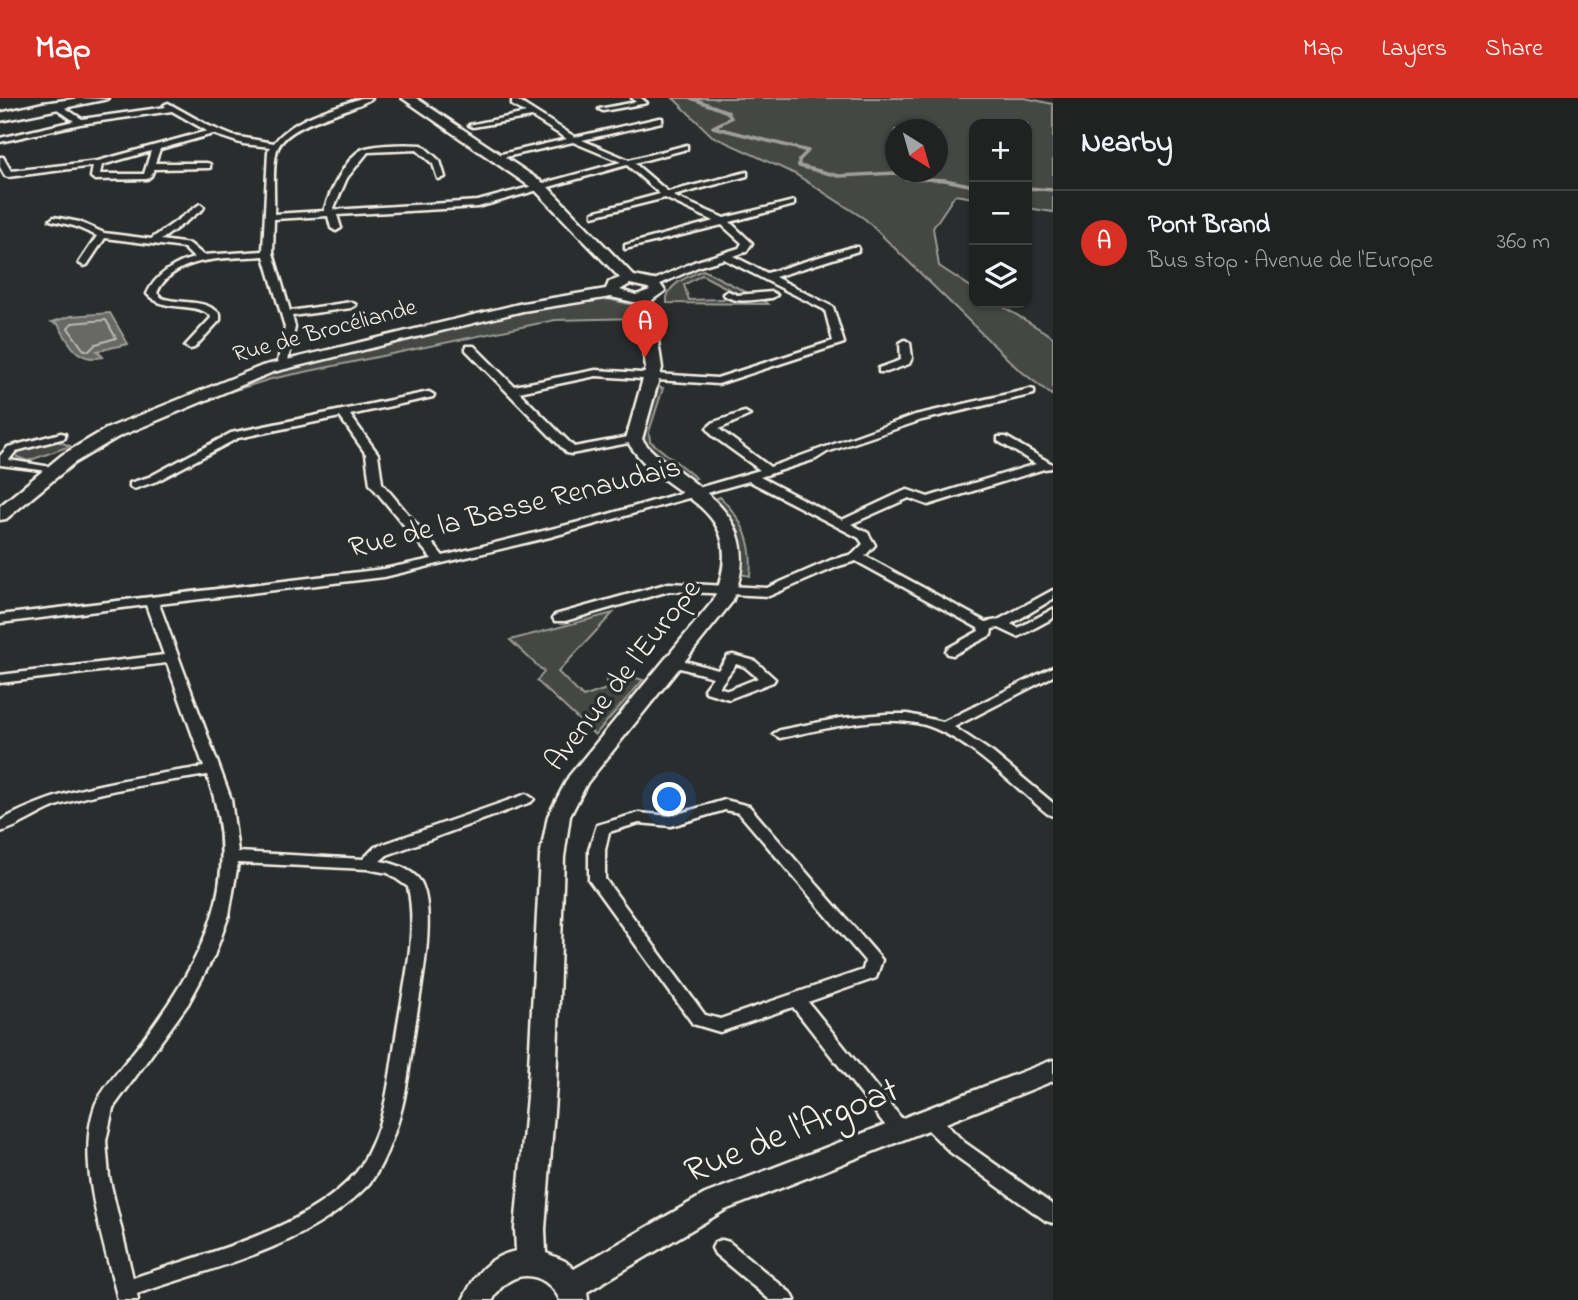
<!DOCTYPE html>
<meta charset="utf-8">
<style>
body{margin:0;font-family:"Indie Flower",sans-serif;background:#2d2f2f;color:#f1f3f6}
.controls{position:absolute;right:21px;top:21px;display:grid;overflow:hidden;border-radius:14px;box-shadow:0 2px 5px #0004}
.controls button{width:63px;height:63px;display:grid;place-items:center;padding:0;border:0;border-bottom:2px solid #3d3f40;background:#202222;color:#f1f3f6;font:35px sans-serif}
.compass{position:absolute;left:885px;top:21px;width:63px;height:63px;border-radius:50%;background:#202222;box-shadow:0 2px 5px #0004;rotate:143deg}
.you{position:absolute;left:670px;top:702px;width:24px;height:24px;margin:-18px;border:5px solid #fff;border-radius:50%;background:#1a73e8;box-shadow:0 0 0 10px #1a73e833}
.badge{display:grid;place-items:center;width:46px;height:46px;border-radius:50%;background:#d93025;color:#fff;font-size:23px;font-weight:700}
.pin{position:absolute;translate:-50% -58px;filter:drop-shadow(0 2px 4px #0008)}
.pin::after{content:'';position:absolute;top:37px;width:24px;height:21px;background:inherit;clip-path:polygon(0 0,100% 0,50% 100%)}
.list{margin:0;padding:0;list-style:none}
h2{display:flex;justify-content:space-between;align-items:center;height:91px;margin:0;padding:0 28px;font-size:30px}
h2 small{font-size:23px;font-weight:400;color:#a2a4a5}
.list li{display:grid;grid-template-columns:46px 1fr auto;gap:21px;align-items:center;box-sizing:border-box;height:105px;padding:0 28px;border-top:2px solid #3d3f40}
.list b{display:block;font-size:26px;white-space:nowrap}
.list p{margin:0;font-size:23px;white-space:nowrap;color:#a2a4a5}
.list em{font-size:23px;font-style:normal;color:#a2a4a5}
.icon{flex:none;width:38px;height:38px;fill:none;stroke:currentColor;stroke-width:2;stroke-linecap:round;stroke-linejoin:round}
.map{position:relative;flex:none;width:1053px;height:1202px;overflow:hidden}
header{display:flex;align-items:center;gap:42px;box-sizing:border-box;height:98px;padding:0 35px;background:#d93025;color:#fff}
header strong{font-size:33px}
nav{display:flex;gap:38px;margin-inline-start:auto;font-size:24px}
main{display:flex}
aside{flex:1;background:#202222}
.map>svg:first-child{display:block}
.green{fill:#444645;stroke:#9c9c96;stroke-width:2;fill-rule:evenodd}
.water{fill:#676866;stroke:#9f9f9a;stroke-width:2}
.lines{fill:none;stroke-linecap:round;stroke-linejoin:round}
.shore{stroke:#bcbab4;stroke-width:2}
.stream{stroke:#9f9f9a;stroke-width:3.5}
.street-casing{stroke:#f4f1e8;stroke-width:5}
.secondary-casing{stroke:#f4f1e8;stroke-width:5}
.street{fill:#2a2d2e;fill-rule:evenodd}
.secondary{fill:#2a2d2e;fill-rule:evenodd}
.labels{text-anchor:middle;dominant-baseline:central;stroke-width:7;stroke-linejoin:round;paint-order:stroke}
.far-street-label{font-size:24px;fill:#f4f1e8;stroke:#2a2d2e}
.street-label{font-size:30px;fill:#f4f1e8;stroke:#2a2d2e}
.near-street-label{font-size:37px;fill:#f4f1e8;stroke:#2a2d2e}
</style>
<header>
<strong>Map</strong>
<nav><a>Map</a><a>Layers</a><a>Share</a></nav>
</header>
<main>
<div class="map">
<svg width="1053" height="1202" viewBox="0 0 1053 1202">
<rect width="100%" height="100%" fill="#2a2d2e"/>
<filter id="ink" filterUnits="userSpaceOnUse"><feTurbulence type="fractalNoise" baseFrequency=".0143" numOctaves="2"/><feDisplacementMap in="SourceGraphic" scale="14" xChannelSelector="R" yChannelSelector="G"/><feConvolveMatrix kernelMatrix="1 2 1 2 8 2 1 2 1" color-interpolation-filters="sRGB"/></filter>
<g filter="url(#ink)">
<g class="green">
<path d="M673 0H1025L1053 6V114L1027 110V26H974V100L955 97 933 130 939 168 974 191V205H997L1053 239V298L1017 270 865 121 795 76 712 38ZM895 32H937V74H895Z"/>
<path d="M703 172 754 198 744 199 702 177 684 187 689 202 759 200 768 206 667 205C664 187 689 178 703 172Z"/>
<path d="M603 200 634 207 638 220 555 222 271 281 203 302 289 268 527 212Z"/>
<path d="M655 289 663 290 649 334 650 343 696 380 688 383 642 344 641 333Z"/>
<path d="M55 342 70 348 28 363 17 359 18 353Z"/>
<path d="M720 399C743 422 754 445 750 478L740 476C744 444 733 426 713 402Z"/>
<path d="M613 515 558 574 583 599 612 589 606 583 624 576 643 582 595 637 537 583 544 574 510 542Z"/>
</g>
<path class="water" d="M110 215 128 246 97 253 103 259C78 265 69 246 58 226L52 224 71 218Z"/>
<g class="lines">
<path class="shore" d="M106 222 116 240 96 246 89 253 83 251 68 230 72 225Z"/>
<g class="stream">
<path d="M691 0 728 14"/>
<path d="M728 15 731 20 713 29 808 53 799 62V68L839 78 896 75 906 80 945 82 974 88"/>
<path d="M1027 90 1053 92"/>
</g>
<g class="street-casing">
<g id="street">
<path d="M361 0H372C349 16 282 24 276 56 272 75 275 97 274 116L324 113C329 96 348 54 366 50 380 46 408 46 422 47L440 63 445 79 438 81 433 66 417 52 368 54 347 80 333 112 478 103 621 64 573 44 501 60V56L567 41 532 19 473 29 469 27 526 15 512 7V3H518L575 39 659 20H662V24L582 42 629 62 687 47V51L634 65 668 94 747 74V78L673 98 724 120 794 103V107L730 124 752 145 746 154 733 158 767 175 852 149H858V153L775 179 833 209 844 245 718 286 596 278 519 294 574 349 634 338 640 341 634 344 571 356 567 355 466 252V248H474L514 288 596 272 717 280 833 243 825 212 724 161 700 168 656 188H650V184L694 164 739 150 742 145 722 127 625 151V147L714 123 665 100 593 118V114L660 96 627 67 478 109 337 117 341 130 336 133 331 130 328 118 274 121 273 155 290 213 351 204 356 207 351 210 292 218 295 229 288 263 290 266 285 269 278 263 285 229 264 158C230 161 174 156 157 195L162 200C182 207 204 200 220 216V222L194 250 190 251 185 248 211 220 210 217C191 203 165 215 147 196 155 177 175 165 194 160L184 150 105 140 87 167 84 168 79 165 97 138 74 128 50 122 54 119 79 124 104 135 151 141 200 106 204 109 203 111 161 142 190 146 203 157 263 153 268 53 271 49 243 46 213 36 160 51 155 65H207L210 66V70L154 71 151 78 147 81 95 82 91 79 93 68 8 79 5 78 0 69V59H3L11 73 98 63 207 33 172 13 80 26 0 44V40L74 23 53 8V4H56L82 21 166 9 164 7 168 5 209 28 233 38 274 45C294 19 332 11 361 0ZM151 53 144 76H100L102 67Z"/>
<path d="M632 0H641L647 5 603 13 599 11 636 4Z"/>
<path d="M728 193 737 197 772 194 777 197 772 200C756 201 736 207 723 196Z"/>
<path d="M905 242 910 245 912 260 909 266 887 274H879V270L901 262 900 245Z"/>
<path d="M1030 291 1034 292V296L922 322 827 354 816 361 760 379 842 422 904 393 908 392 928 399 1036 366 998 343V339H1006L1052 366V370L1044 371 928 407 909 400 851 426 868 435 875 447 865 458 986 524 998 522 1053 492V501L1011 526 1018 530 1053 511V520L1018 539 999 530 992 531 991 537 953 557 948 556 946 553 948 550 979 533 978 530 856 463 839 468 769 498 669 493 565 523H555L553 520 555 517 669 485 767 490 831 462 853 456 863 446 859 440 749 383 550 439 384 479 159 506 231 701 238 754 363 761 375 749 521 698 526 696 534 701 531 704 387 757 380 763C394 765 418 773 423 789 436 824 419 898 414 936 410 960 408 985 402 1009 397 1030 381 1076 365 1090 305 1150 214 1169 137 1196L138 1202H118C105 1146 75 1064 95 1008 100 993 131 958 142 943 204 860 245 783 207 677 157 685 107 691 59 707 39 714 20 729 0 734V723C63 688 134 680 204 669L167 565 0 585V577L164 557 146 507 0 525V517L384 471 432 461 370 386 366 356 340 319 238 340 157 383 134 391 130 389V385L149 379 231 335 429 294 434 297 433 299 350 317 378 356 382 385 443 458 595 420 760 372 713 338 707 330 714 324 741 315 745 314 750 317 719 331 770 369 915 317ZM238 765 367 771 388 775 408 789C418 835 404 886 397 932 391 968 388 1007 374 1041 369 1053 362 1069 353 1078 303 1133 202 1156 133 1180L109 1079 106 1043 113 1010 188 906 214 858 229 817Z"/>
<path d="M61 335 65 336V340L16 353 9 362 57 370V374L0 367V358L8 349Z"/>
<path d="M733 557 755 563 775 581 773 584 729 601 706 594 704 591 713 579 669 567 667 564 674 560 718 572 728 558ZM736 566 745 569 758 580 728 592 719 589Z"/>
<path d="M1053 569V578L954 629 993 655 1053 705V718L1048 716C1015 689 966 639 925 627 880 615 825 631 780 640L773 636 780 632 841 620 886 616H908L943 624Z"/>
<path d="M725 702 749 708 882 862 876 880 808 904 906 1026 908 1031 906 1036 899 1038 892 1036 793 909 720 934 693 926 589 782V752L597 727 639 715 671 718ZM725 712 739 715 865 863 863 872 720 921 705 917 605 781V752L609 734 639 725 671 728Z"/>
<path d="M928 1013 935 1015 964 1044 1053 1107V1125L1046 1123 950 1054 921 1025 919 1020 921 1015Z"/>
<path d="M722 1142 729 1144 792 1196 795 1202H770L715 1156 712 1150 715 1144Z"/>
</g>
</g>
<g class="secondary-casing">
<g id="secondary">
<path d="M81 0 108 1 0 23V15L43 5Z"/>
<path d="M402 0H416L545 86 634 178 658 183 665 193 652 202 662 270 642 341C651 355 666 364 679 373 730 411 758 439 732 504L587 685 570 718 564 759 556 987 545 1131 546 1155 565 1163 574 1171 705 1096 1053 962V983L725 1112 587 1194 588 1202H560C545 1171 509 1169 493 1202H463C475 1176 487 1159 516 1153L515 1131 528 987 540 759 548 718 569 678 713 503C756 401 661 404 626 341L646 270 638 205 611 199 523 213 273 274 118 339 74 365 6 421 0 422V408L62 357 106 331 262 268 523 205 606 191 609 184 620 180 535 92ZM630 186 648 190 650 192 636 197 620 192Z"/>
</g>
</g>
<use href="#street" class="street"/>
<use href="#secondary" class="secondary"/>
</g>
</g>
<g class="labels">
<g class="far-street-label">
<text transform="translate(325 234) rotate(-15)">Rue de Brocéliande</text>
</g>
<g class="street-label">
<text transform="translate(515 411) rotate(-14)">Rue de la Basse Renaudais</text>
<text transform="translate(624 578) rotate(-52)">Avenue de l'Europe</text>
</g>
<g class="near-street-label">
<text transform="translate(792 1034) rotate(-22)">Rue de l'Argoat</text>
</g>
</g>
</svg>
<div class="controls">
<button>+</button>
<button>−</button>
<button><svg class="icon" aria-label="layers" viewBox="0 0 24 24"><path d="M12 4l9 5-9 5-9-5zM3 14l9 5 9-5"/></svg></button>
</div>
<svg class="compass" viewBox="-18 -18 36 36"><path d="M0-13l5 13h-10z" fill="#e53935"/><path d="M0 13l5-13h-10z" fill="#a2a4a5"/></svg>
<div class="you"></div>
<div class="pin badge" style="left:645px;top:260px">A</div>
</div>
<aside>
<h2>Nearby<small></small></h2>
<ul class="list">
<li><span class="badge">A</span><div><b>Pont Brand</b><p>Bus stop · Avenue de l'Europe</p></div><em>360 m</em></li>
</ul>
</aside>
</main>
